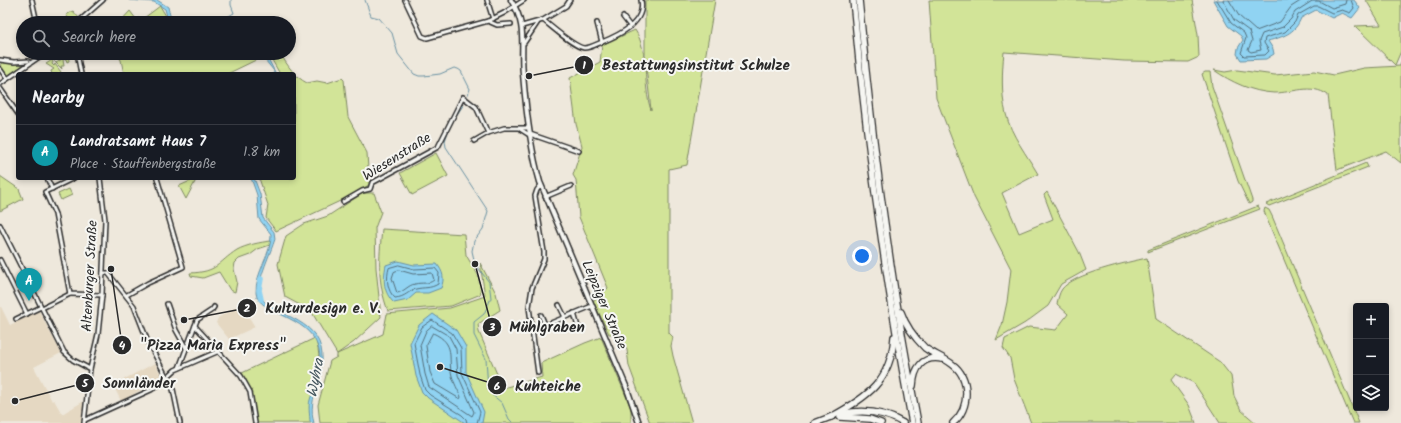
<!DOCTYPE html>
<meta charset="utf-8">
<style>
body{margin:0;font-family:Kalam,sans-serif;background:#20242c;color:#f1f3f6}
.controls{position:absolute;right:12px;bottom:12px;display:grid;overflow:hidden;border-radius:4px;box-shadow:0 2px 6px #0003}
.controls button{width:36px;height:36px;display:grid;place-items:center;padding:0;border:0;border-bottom:1px solid #363941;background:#171b24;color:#f1f3f6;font:20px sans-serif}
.you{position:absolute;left:862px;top:256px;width:14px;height:14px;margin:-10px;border:3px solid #fff;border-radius:50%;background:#1a73e8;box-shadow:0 0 0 6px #1a73e833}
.badge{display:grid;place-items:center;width:26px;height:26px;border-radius:50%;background:#b45309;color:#fff;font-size:13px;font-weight:700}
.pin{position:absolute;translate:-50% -33px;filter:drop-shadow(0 1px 2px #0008)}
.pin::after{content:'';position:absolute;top:21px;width:14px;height:12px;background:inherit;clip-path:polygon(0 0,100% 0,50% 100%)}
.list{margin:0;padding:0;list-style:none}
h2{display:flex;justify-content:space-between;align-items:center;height:52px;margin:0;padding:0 16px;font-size:17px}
h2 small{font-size:13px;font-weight:400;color:#9ea1a6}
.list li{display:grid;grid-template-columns:26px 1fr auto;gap:12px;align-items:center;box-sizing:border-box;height:56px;padding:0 16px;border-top:1px solid #363941}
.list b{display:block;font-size:15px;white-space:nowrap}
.list p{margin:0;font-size:13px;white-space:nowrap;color:#9ea1a6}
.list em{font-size:13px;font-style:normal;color:#9ea1a6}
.icon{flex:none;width:22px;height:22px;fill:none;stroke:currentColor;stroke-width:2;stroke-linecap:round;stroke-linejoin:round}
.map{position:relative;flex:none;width:1401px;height:423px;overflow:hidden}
.search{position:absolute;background:#171b24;box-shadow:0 2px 6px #0003;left:16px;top:16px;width:280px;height:44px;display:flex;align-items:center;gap:10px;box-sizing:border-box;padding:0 14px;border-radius:22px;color:#9ea1a6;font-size:15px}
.panel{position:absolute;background:#171b24;box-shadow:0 2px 6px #0003;left:16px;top:72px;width:280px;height:108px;border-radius:4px}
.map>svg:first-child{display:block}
.built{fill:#e5d8c2}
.green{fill:#d2e498;stroke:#7e8862}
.water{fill:#90d3f2;stroke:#6890a2}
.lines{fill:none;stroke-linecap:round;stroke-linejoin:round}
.shore{stroke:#536e7b;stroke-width:1}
.stream{stroke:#6890a2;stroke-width:1}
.river{stroke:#90d3f2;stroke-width:5.5}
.street-casing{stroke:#2b2b2b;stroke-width:6}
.secondary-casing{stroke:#2b2b2b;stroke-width:7}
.highway-casing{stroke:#2b2b2b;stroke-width:8}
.street{stroke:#f6f6f2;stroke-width:3}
.secondary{stroke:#f6f6f2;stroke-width:4}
.highway{stroke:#f6f6f2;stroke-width:5.5}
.labels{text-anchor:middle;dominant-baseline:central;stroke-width:4;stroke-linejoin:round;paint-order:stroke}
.street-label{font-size:14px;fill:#2b2b2b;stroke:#f6f6f2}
.water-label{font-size:15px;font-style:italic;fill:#44555d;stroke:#f6f6f2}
.leader{fill:none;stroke:#2b2b2b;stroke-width:1.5}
.callout-dot{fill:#2b2b2b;stroke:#f6f6f2;stroke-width:1.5}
.mark-label{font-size:12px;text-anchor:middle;font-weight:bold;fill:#fff}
.callout-label{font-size:15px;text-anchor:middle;font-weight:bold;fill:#2b2b2b;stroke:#f6f6f2;stroke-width:4;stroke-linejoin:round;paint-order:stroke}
</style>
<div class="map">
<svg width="1401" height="423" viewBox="0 0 1401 423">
<rect width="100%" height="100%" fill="#eee8dc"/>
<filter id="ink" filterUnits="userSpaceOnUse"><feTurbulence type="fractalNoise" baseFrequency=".025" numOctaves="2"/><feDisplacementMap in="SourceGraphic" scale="8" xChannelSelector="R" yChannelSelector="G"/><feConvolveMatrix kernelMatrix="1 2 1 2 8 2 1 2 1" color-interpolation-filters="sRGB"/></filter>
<g filter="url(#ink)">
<g class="built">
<path d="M241 304 255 327 229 339 216 323 218 318Z"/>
<path d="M0 305 10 325 39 311 61 353 34 367 52 401 54 400 62 414 84 401 81 423H0Z"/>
<path d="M155 363 162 377 161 379 121 401 113 385Z"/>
</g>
<g class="green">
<path d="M645 0H715L687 165 669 169V333L673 337 671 346 673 356 692 423H650L629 366 627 350 619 334H609L593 301 608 288 579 217 576 180 573 175 582 146 576 124 570 78 600 62 602 45 635 30C650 53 642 85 651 110L645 58Z"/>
<path d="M929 0H1192L1198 35 1199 57 1188 62 1124 61 1004 52C1002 71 1001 95 1006 114 1011 135 1027 155 1038 174L1002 193 1019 233 1053 219 1044 195 1047 192 1079 252 1086 270 1061 284 1048 306 1025 323 996 340 1002 325 1007 302 1011 269 974 197 936 98Z"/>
<path d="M1366 0H1401V51L1395 65 1355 26 1381 25Z"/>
<path d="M160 6 166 16 168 23H119L130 11 136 19 139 18 140 21Z"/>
<path d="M73 11 79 18 73 23 66 15Z"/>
<path d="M59 53H68L69 61 67 62 66 59 63 60 64 66H61L62 69 54 61 56 63 62 59Z"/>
<path d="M117 53H259L260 58 227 74H124L121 60Z"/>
<path d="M268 53H280C287 65 295 77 307 83L317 81 327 83 342 78 344 80 348 117 367 153 369 185 338 202 276 231 266 218 268 205 259 178H294V74H280Z"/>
<path d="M52 60 53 62 52 64 54 66 55 64 61 72 59 74H52L51 71 54 69 46 64Z"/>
<path d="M3 61 24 65 7 76 0 65Z"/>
<path d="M1401 62V163L1386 151 1337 170 1328 95C1311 83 1293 93 1274 93 1252 92 1231 82 1214 70L1225 72 1237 70 1275 75 1314 71 1334 75 1364 68 1400 66Z"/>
<path d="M1205 72H1210L1212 86 1252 200V202L1249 204 1238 181 1202 74Z"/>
<path d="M436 153 448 176 412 195 400 173Z"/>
<path d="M1366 163 1368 167 1269 206 1266 204Z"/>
<path d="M0 176 19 189 23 199 0 211Z"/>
<path d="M195 179V182L186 199 179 186Z"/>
<path d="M69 189 72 195 61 200 58 194Z"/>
<path d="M363 193H374L381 212 375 228 376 268 381 317 354 342 337 354 383 334 387 314 450 308 485 296 480 263 496 293 500 310 478 324 479 332 503 388 542 377 541 363 585 343 601 337 631 408V423H320L318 405 330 361 337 357V354L311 311 285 297 278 264 286 236 304 224 328 216Z"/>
<path d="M1258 206 1260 209 1148 252V250Z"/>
<path d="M1265 208 1269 210 1272 216 1359 423H1353L1266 217 1264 211Z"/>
<path d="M382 229 464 234 466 255 478 275 481 294 451 306 388 311C377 281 379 260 382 229Z"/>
<path d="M271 241 270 245 258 249 250 255 239 259 235 263 234 269 237 282 235 292 230 290 219 272 203 278 191 276 190 273C218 272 217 263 237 250 246 245 261 242 271 241Z"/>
<path d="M1147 258 1156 319 1220 362 1231 376 1234 396 1241 410 1256 423H1220L1194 383 1176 374 1171 380 1189 405 1196 423H1031L1014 379 1010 358 1003 348 1005 339 1029 327 1056 330 1068 314 1057 304C1058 299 1059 293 1062 289 1073 274 1128 262 1147 258Z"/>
<path d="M315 338C327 369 307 393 311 423H256L254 402 242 373Z"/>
</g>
<g class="water">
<path d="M129 0H157L168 7 172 23H169L165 9 154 2Z"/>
<path d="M1213 0H1354L1360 8 1352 18 1342 13 1332 18 1316 10 1301 18C1295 34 1282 37 1268 41L1273 49 1274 54 1266 59 1241 60 1237 54 1238 48 1243 40 1241 36 1228 26Z"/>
<path d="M262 53H265L276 74H273L274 71 265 60Z"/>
<path d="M251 178H254L260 194 263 218 274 232 275 239C271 252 258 279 259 291 261 314 313 314 321 348 327 375 306 397 314 423L310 422C310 415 308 407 310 400 315 383 324 365 318 347 308 315 258 314 256 293 255 272 272 254 271 234L259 219 257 195Z"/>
<path d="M398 261 414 265 437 264C443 272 445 278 441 288L428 293H416L408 300 394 303C383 292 383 280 386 265Z"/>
<path d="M433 314 456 330 466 347V372L484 412 482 423H465L428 398 422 392 416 376 410 343 419 325Z"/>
</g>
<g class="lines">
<g class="shore">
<path d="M1217 0 1231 23 1244 33 1246 38 1241 53 1244 56 1265 55 1269 51 1264 43 1265 38 1285 32 1295 22 1298 15 1314 6H1318L1332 13 1342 10 1350 13 1354 8 1351 0"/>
<path d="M1223 0 1234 20 1249 31 1252 41 1248 50 1251 52 1261 50 1259 41 1262 34 1283 27 1291 19 1295 12 1312 1H1319L1332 8 1345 4 1346 0"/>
<path d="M1229 0 1239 16 1256 31 1280 22 1291 7 1302 0"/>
<path d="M399 265 414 269 435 268 439 273 438 284C430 289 424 287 416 289 408 291 406 297 395 298 387 291 386 278 389 268Z"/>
<path d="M399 270 413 274 432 273 434 280C428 285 422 282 415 284 408 285 404 292 397 293L392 278 394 272Z"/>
<path d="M432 326 449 336 456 349 458 375 474 412 472 416 429 387 425 374 420 345 426 331Z"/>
<path d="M433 333C457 344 447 357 452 376 454 383 458 390 461 397L460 399 435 384 430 372 426 346Z"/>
<path d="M467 423 466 419 462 415 430 395 425 390 420 375 414 343 422 327 432 320 452 333 461 348 462 373 480 412 477 423"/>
</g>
<g class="stream">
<path d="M365 0 371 16 379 18 392 33 398 54 414 74 419 76H424L440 74 454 68 458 69 461 71 470 89 467 97"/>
<path d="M217 23 234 13 231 5V0"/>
<path d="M452 122 466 101"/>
<path d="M449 129 445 141 446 147 488 211 483 229 474 241 472 251 475 264 489 282 491 298 484 314 474 322V335L486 359 488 388 491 394 502 403 509 419 513 423"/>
</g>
<path class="river" d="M261 299 259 290 261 279"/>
<g class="street-casing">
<g id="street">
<path d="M32 0 37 23"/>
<path d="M405 0 422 36 427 38 488 21 504 13 524 0"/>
<path d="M487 0 493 19"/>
<path d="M623 17 630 26"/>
<path d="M543 20 566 6 570 0"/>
<path d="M488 21 497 25 511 24"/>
<path d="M77 23 103 0"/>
<path d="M597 23 602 42"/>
<path d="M522 26 543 20C552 27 574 47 584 48 590 48 597 44 602 42 619 35 646 23 641 0"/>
<path d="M524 43 538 22"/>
<path d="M77 53 81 74"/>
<path d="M0 60 14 62 28 61"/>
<path d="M0 69 7 79"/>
<path d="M0 84 45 53"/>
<path d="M0 88 18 114"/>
<path d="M520 129 531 136"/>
<path d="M530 134 579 151"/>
<path d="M474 141 488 133 504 128H529"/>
<path d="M47 178 52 189"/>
<path d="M74 178 45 192 55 214 70 294 102 295"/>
<path d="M545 197 571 186"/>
<path d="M343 202 362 191 370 189 372 183 438 147 463 97 476 107 488 133"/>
<path d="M0 225 64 352 73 360 90 369"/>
<path d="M0 260 27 314"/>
<path d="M103 273H108L134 306 148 342 173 389 180 423"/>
<path d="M127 295 148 283 183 267 157 178"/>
<path d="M167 304 176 330 186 348"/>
<path d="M559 305 565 317"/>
<path d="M42 308 70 294"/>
<path d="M574 313 578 327 583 329"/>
<path d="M541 315 546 327"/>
<path d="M16 319 41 307"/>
<path d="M195 326 241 376 250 392 255 423"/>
<path d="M541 330 551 323 592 306"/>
<path d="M179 368 197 320 212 310 214 307"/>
<path d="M538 373 529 307 532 288 544 259V252L535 196 537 190 541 185"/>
<path d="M85 420 151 390 160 384 175 370 219 351"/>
<path d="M84 423 90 369 98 334 102 295 105 220 100 178"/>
</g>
</g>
<g class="secondary-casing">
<path id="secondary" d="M511 0C528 27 520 45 523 74 526 110 530 148 540 182L626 386 639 423"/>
</g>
<g class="highway-casing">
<g id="highway">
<path d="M853 0C866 142 886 283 912 423"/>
<path d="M859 0C872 142 891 283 918 423"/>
<path d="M901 312C906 327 914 337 925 348 933 354 943 357 952 364 971 378 970 408 953 423"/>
<path d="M913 386C914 369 922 355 942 359"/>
<path d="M842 414C864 409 883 411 903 423"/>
<path d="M831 417C868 397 891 381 894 337"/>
<path d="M840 417 870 419 881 423"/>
<path d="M815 423 833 416"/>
</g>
</g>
<use href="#street" class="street"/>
<use href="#secondary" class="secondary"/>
<use href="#highway" class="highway"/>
</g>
</g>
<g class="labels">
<g class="street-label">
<text transform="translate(397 157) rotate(-32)">Wiesenstraße</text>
<text transform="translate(90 276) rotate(-87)">Altenburger Straße</text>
<text transform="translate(604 305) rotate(67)">Leipziger Straße</text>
</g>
<g class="water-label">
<text transform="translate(316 378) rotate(-79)">Wyhra</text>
</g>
</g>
<path class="leader" d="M529 76L584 65M184 320L247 308M475 264L492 327M111 269L122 345M15 401L85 383M440 367L497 385"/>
<g class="callout-dot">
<circle cx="529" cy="76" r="4"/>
<circle cx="184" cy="320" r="4"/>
<circle cx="475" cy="264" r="4"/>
<circle cx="111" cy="269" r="4"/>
<circle cx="15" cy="401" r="4"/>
<circle cx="440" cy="367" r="4"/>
<circle cx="584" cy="65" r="10"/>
<circle cx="247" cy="308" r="10"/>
<circle cx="492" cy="327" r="10"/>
<circle cx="122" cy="345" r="10"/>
<circle cx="85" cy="383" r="10"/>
<circle cx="497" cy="385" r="10"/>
</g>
<g class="mark-label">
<text x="584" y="69">1</text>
<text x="247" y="312">2</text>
<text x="492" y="331">3</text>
<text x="122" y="349">4</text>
<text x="85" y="387">5</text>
<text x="497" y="390">6</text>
</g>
<g class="callout-label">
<text x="696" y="70">Bestattungsinstitut Schulze</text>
<text x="323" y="313">Kulturdesign e. V.</text>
<text x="547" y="332">Mühlgraben</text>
<text x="213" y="350">"Pizza Maria Express"</text>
<text x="139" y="388">Sonnländer</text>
<text x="548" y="391">Kuhteiche</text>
</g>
</svg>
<div class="controls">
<button>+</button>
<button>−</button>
<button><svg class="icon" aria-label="layers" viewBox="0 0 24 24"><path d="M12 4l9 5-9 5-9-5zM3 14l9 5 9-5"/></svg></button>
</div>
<div class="you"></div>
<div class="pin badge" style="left:29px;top:301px;background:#0f9aa8">A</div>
<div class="search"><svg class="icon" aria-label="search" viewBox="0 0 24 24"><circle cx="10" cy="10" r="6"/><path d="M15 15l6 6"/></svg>Search here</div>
<section class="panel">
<h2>Nearby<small></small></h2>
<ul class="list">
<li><span class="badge" style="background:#0f9aa8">A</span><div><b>Landratsamt Haus 7</b><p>Place · Stauffenbergstraße</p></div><em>1.8 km</em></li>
</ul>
</section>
</div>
